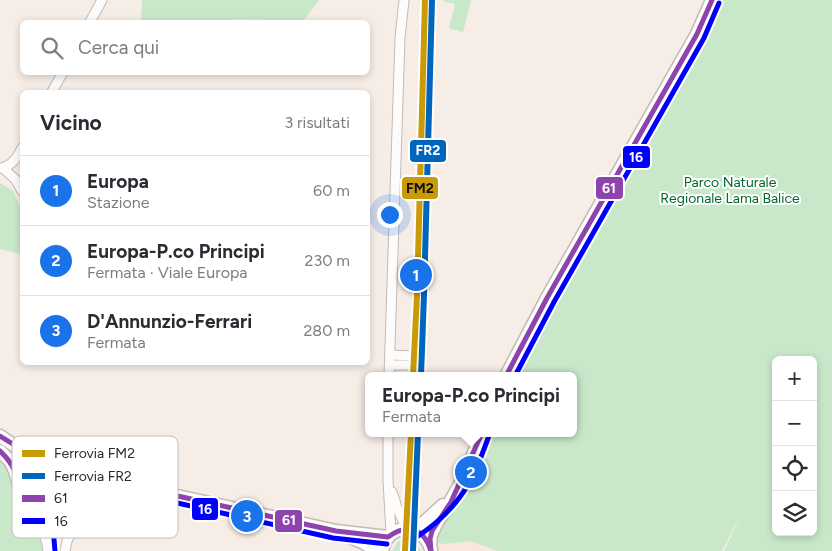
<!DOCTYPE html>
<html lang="it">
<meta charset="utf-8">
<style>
body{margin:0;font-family:Figtree,sans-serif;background:#f7f7f7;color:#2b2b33}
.controls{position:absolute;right:15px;bottom:15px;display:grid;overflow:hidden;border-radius:8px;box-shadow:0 2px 8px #0003}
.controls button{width:45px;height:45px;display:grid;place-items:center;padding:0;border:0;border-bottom:1px solid #e1e1e2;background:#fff;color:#2b2b33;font:25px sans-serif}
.you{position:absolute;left:389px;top:214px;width:18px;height:18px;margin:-12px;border:4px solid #fff;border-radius:50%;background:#1a73e8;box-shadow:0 0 0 8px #1a73e833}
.badge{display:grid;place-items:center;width:32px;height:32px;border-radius:50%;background:#1a73e8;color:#fff;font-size:16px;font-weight:700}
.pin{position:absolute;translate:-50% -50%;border:2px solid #fff;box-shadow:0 1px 5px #0006}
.popup{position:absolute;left:365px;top:372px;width:212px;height:65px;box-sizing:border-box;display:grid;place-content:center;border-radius:8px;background:#fff;filter:drop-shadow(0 1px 4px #0005);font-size:16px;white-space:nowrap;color:#7c7c81}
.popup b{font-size:19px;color:#2b2b33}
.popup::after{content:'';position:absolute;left:50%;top:100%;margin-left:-10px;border:10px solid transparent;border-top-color:#fff}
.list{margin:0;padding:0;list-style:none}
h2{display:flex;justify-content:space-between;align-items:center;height:65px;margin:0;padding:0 20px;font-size:21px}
h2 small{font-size:16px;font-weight:400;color:#7c7c81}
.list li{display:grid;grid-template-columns:32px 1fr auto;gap:15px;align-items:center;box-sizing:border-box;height:70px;padding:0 20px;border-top:1px solid #e1e1e2}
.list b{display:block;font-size:19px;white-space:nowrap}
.list p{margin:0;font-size:16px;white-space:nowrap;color:#7c7c81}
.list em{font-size:16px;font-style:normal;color:#7c7c81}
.icon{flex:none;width:28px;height:28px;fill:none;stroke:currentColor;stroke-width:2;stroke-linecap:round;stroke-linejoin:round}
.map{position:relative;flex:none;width:832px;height:551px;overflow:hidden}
.search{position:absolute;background:#fff;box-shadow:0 2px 8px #0003;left:20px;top:20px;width:350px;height:55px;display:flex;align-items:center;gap:12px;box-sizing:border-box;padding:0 18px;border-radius:8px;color:#7c7c81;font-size:19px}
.panel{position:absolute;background:#fff;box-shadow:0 2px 8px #0003;left:20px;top:90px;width:350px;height:275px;border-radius:8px}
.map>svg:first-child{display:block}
.built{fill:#fae6da}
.green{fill:#c9e8c9;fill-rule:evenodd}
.water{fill:#8bbfd9}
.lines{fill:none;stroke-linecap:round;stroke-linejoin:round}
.minor-casing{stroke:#c2bab5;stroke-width:11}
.secondary-casing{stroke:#c2bab5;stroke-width:15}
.minor{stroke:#fefcfb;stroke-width:9}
.secondary{stroke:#fefcfb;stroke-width:12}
.bus-1-casing{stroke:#fff;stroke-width:9}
.bus-2-casing{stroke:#fff;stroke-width:9}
.bus-1{stroke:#8e44ad;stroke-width:5}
.bus-2{stroke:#00f;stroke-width:5}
.rail-1-casing{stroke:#fff;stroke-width:10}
.rail-2-casing{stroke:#fff;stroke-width:10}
.rail-1{stroke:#cb9a08;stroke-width:6}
.rail-2{stroke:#0065bd;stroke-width:6}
.labels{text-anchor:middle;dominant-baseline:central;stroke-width:4;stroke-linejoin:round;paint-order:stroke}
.park-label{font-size:14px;fill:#00692d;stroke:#fff}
.key{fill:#fff;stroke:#c0bebd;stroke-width:1}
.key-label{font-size:14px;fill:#2e2722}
.line-badge{stroke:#fff;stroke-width:2}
.badge-label{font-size:14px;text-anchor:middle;font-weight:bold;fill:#fff}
.pale-badge-label{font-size:14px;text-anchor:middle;font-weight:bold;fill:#111}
</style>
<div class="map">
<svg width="832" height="551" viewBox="0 0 832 551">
<rect width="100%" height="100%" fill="#f7ede7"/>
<path class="built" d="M470 541 498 551H437L436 542 443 544 466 542Z"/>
<g class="green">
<path d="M142 0H319L318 2 303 21 234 19 233 22H166L141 20Z"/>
<path d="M443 0H471L463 32 449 28 455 4 443 1Z"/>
<path d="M721 0H832V551H724L741 514 722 551H498L470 541 466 542 441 544 439 543C437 538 439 534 437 531L466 490 490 433H574V376H515L539 328 585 247 616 183ZM776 360H813V532H776Z"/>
<path d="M0 183 13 191 22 211V249L21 254 0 249Z"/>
<path d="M0 458C6 465 11 472 13 481 17 493 15 505 21 515 30 531 40 530 43 551H0Z"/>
<path d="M57 468C73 469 86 481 84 498 83 506 79 513 72 517 37 539 6 478 57 468ZM71 486 58 510 43 488Z"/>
<path d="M403 539C412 538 418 543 421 551H392L397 542Z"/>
</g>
<path class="water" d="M58 478C91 484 62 527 45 504 36 492 45 480 58 478Z"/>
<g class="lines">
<g class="minor-casing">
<g id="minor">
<path d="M90 22 102 0"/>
<path d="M52 92 63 72"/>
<path d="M0 168C11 167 17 158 22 148"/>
<path d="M3 168 16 180 22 191"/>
<path d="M390 355 416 356"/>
<path d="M390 365H415"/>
<path d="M389 376 400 38 404 0"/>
<path d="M388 433V480L391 534"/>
<path d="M392 492 398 510 407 529"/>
<path d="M40 526C45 534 47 542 48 551"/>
<path d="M65 551 67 541 76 524"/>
</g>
</g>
<g class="secondary-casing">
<g id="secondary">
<path d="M506 376 547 298 697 34 712 0"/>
<path d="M0 436C12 444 24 453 37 457 48 460 60 461 71 464 84 469 94 485 91 499 91 503 87 509 85 513"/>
<path d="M0 451 11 462 15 471 26 510 34 521 40 526 49 529 67 528 76 523 85 513 105 502 121 497 130 496"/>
<path d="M87 478 102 487 112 490H139L173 495 336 531 388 537"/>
<path d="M23 496C25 477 36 463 56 462"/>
<path d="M414 530 419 527 443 505"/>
<path d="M350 537 364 543 376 551"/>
<path d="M430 546 431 535 437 522 449 504 463 479 482 433"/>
<path d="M382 551C387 522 422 522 431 549"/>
</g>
</g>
<use href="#minor" class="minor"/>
<use href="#secondary" class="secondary"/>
<g class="bus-1-casing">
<g id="bus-1">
<path d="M506 376 547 298 697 34 712 0"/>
<path d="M0 436 29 454 37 457 73 465 80 470 87 478 96 484 112 490H139L173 495 336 531 388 537C407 523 424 528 431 551"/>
<path d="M0 451C6 457 11 462 14 470 22 488 22 517 43 527 68 538 79 515 97 505 109 499 122 497 135 496"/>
<path d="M431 551 430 539 432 531 451 502 482 433"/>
</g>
</g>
<g class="bus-2-casing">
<g id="bus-2">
<path d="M515 376 554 302 704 38 719 3"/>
<path d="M418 536C438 523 457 504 469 483 478 468 483 451 489 436"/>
<path d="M55 551 54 539 51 528 35 508 31 495 32 487 38 477 44 473 54 469 68 472 88 489 106 496 117 497 142 498 173 502 333 538 387 544"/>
</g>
</g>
<use href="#bus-1" class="bus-1"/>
<use href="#bus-2" class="bus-2"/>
<g class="rail-1-casing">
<g id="rail-1">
<path d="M413 376 417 295 425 0"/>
<path d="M405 551 411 433"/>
</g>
</g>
<g class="rail-2-casing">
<g id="rail-2">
<path d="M421 376 424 295 432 0"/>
<path d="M413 551 418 433"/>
</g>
</g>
<use href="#rail-1" class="rail-1"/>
<use href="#rail-2" class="rail-2"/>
</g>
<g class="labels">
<g class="park-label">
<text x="730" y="182">Parco Naturale<tspan x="730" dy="16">Regionale Lama Balice</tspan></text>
</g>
</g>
<rect x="12" y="436" width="166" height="102" rx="8" class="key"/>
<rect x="22" y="450" width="23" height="7" fill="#cb9a08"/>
<rect x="22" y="473" width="23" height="6" fill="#0065bd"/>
<rect x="22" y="495" width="23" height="7" fill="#8e44ad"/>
<rect x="22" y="518" width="23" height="6" fill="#00f"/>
<g class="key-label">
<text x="54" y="458">Ferrovia FM2</text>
<text x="54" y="481">Ferrovia FR2</text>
<text x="54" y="503">61</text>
<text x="54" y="526">16</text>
</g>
<g class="line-badge">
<rect x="409" y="139" width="38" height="24" rx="5" fill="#0065bd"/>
<rect x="622" y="145" width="29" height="24" rx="5" fill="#00f"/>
<rect x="401" y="176" width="38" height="24" rx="5" fill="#cb9a08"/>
<rect x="595" y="176" width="29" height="24" rx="5" fill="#8e44ad"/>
<rect x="191" y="497" width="28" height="24" rx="5" fill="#00f"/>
<rect x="274" y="509" width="29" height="24" rx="5" fill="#8e44ad"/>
</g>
<g class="badge-label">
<text x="428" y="155">FR2</text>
<text x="636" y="162">16</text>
<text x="609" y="193">61</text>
<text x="205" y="514">16</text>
<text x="289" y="525">61</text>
</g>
<g class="pale-badge-label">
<text x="420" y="193">FM2</text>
</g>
</svg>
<div class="controls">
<button>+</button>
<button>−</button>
<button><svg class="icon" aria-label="locate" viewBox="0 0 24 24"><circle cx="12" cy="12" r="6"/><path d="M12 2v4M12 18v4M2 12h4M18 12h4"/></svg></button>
<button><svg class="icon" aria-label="layers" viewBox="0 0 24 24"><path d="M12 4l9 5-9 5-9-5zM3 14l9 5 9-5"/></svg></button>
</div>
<div class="you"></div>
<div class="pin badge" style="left:416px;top:275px">1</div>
<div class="pin badge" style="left:471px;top:472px">2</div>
<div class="popup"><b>Europa-P.co Principi</b>Fermata</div>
<div class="pin badge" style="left:247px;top:516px">3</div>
<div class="search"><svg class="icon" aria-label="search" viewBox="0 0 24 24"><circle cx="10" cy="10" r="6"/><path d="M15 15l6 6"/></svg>Cerca qui</div>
<section class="panel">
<h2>Vicino<small>3 risultati</small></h2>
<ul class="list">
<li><span class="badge">1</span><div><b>Europa</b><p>Stazione</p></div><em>60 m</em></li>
<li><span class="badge">2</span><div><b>Europa-P.co Principi</b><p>Fermata · Viale Europa</p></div><em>230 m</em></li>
<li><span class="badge">3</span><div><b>D'Annunzio-Ferrari</b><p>Fermata</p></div><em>280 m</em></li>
</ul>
</section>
</div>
